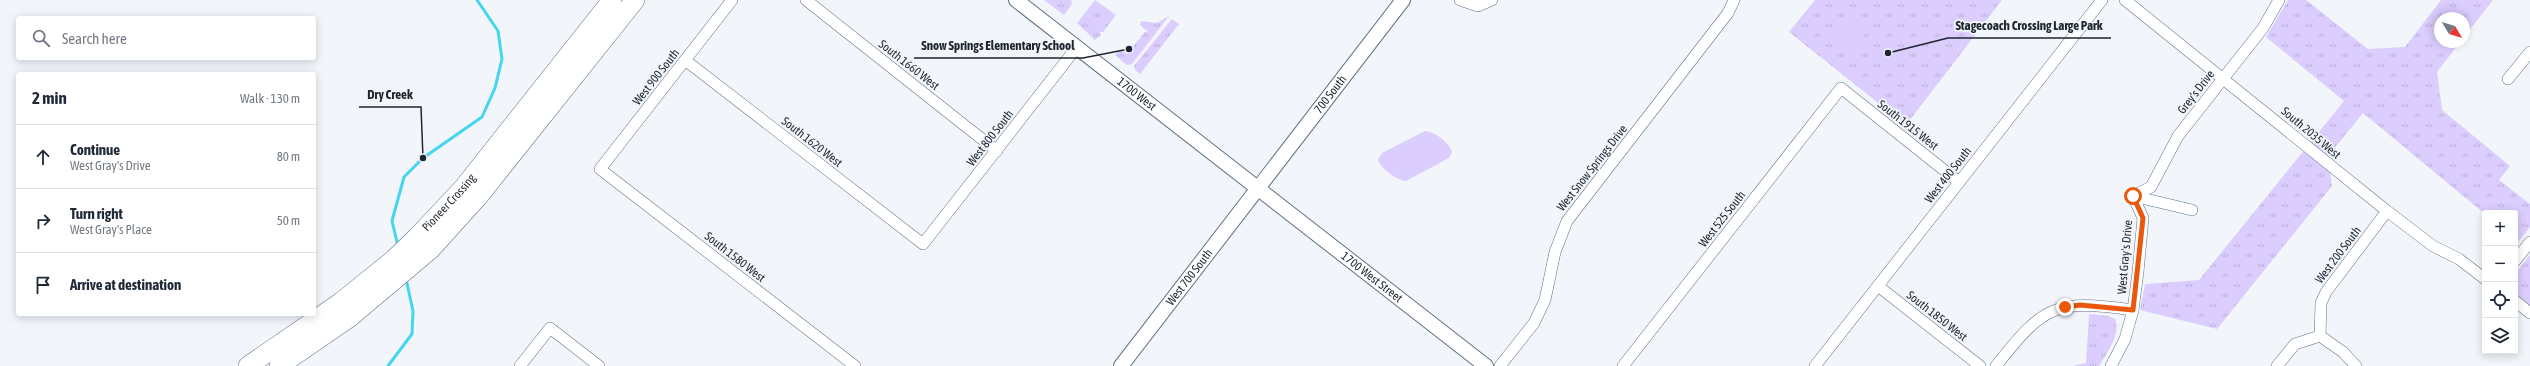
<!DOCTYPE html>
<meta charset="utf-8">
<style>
body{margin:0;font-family:"Asap Condensed",sans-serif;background:#f2f2f3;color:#1f2937}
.controls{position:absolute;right:12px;bottom:12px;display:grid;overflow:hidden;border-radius:4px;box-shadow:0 2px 10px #0003}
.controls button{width:36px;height:36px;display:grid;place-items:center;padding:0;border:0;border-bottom:1px solid #e0e1e3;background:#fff;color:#1f2937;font:20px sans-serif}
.compass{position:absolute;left:2434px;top:12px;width:36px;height:36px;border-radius:50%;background:#fff;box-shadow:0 2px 10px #0003;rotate:128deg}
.stop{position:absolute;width:12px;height:12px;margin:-9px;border:3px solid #ea580c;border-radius:50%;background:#fff}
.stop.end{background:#ea580c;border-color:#fff;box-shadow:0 1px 4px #0008}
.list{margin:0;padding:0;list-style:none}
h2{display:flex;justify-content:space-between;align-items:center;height:52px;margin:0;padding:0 16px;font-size:17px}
h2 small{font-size:13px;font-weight:400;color:#747a83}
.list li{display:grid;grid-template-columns:26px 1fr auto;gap:12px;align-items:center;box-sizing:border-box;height:64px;padding:0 16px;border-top:1px solid #e0e1e3}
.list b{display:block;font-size:15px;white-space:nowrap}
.list p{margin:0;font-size:13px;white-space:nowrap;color:#747a83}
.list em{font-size:13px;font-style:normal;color:#747a83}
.icon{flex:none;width:22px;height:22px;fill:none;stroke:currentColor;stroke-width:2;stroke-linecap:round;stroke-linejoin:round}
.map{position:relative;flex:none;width:2530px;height:366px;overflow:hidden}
.search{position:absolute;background:#fff;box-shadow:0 2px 10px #0003;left:16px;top:16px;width:300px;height:44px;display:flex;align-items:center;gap:10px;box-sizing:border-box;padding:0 14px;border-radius:4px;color:#747a83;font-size:15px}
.panel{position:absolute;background:#fff;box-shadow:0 2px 10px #0003;left:16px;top:72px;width:300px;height:244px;border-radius:4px}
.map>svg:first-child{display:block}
.grass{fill:url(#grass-tufts)}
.garden{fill:#dbcdfd}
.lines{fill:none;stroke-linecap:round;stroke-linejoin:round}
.stream{stroke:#46d5f0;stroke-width:3}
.minor-casing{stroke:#617288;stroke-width:12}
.tertiary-casing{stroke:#617288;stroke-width:16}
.trunk-casing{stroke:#617288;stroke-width:20}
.minor{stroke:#fff;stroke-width:11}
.tertiary{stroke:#fff;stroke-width:14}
.trunk{stroke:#fff;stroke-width:19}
.route{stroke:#ea580c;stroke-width:5}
.labels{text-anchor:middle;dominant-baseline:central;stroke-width:3.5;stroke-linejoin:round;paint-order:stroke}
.street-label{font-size:12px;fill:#1e252e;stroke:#f2f6fb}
.leader{fill:none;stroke:#1e252e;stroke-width:1.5}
.callout-dot{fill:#1e252e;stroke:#f2f6fb;stroke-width:1.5}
.callout-label{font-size:13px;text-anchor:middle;font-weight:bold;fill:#1e252e;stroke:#f2f6fb;stroke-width:3.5;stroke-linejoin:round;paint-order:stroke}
</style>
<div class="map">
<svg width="2530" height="366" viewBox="0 0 2530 366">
<defs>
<pattern id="grass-tufts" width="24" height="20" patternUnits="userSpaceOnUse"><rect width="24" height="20" fill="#dbcdfd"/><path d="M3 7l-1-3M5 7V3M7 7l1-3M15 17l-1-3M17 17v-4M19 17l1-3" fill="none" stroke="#bcb0d9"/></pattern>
</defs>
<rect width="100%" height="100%" fill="#f2f6fb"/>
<g class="grass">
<path d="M1044 0H1071L1072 4 1064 15Z"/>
<path d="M1095 0 1116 15 1103 32H1100L1101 35 1095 40 1077 23Z"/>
<path d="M1815 0H2002L1906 125 1789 32Z"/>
<path d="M2288 0H2306L2368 49 2405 47 2441 0H2493L2464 37V18H2440V42H2460L2437 72 2442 110 2510 166 2499 180 2530 204V227L2519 241 2515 238V213L2485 214 2363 113 2328 156 2332 186 2217 329 2140 310 2145 284 2199 280 2344 101 2266 37Z"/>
<path d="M1169 16 1132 64 1127 65 1115 55 1120 49 1127 54 1145 32H1148L1140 25 1141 21 1157 23Z"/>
<path d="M1172 19 1179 24 1140 74 1135 70 1134 66Z"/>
<path d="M2530 255V306L2515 297V274Z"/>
<path d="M2089 314 2109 316 2115 319C2121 334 2107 353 2099 366H2072L2086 363Z"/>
</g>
<g class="garden">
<path d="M1847 13 1869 29 1853 50 1831 35Z"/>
<path d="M1425 131C1435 132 1449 142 1452 152L1449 158 1406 181C1398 181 1378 167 1378 159L1382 153Z"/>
</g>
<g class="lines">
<g class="stream">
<path d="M398 246 392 221 404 177 423 158 482 117 495 88 502 59 498 31 477 0"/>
<path d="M388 366 412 334 413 311 406 279"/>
</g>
<g class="minor-casing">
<g id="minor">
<path d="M732 0 600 169 855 366"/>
<path d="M806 0 997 151"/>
<path d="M1460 0 1478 6 1492 0"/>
<path d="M2125 0 2387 211 2433 246 2459 259 2485 279"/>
<path d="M685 60 923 244 1077 47"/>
<path d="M2508 79 2530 52"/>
<path d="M2133 196 2151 187 2178 136 2263 28 2279 0"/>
<path d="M2133 196 2192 210"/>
<path d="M2515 261 2530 242"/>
<path d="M1878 286 1980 366"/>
<path d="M2515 301 2530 313"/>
<path d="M2320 336 2343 352 2356 366"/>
<path d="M520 366 550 328 599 366"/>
<path d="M1500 366 1534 323 1545 300 1555 252 1567 221 1728 13 1734 0"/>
<path d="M1623 366 1841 88 1959 182"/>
<path d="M1815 366 2102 0"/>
<path d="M1996 366C2044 305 2055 299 2133 310"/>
<path d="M2111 366 2125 339 2133 310 2138 272 2143 218 2133 196"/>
<path d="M2277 366 2295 344 2320 336 2321 303 2326 292 2387 211"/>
</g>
</g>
<g class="tertiary-casing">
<g id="tertiary">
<path id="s1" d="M1016 0 1486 366"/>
<path id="s2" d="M1121 366 1403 0"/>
</g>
</g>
<g class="trunk-casing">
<g id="trunk">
<path id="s3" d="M248 366 341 302 393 260 418 236 464 187 612 0"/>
<path d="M279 366 349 318 431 249 478 197 635 0"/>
</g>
</g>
<use href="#minor" class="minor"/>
<use href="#tertiary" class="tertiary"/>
<use href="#trunk" class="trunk"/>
</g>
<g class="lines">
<path class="route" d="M2065 307 2080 305 2133 310 2143 218 2133 196"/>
</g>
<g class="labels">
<g class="street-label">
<text transform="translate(909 65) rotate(38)">South 1660 West</text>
<text transform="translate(656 77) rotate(-52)">West 900 South</text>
<text transform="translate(2196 92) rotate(-52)">Grey's Drive</text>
<text stroke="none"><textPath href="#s1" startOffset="153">1700 West</textPath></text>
<text stroke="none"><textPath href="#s2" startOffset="343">700 South</textPath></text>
<text transform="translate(1908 125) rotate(38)">South 1915 West</text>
<text transform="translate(2311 133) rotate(40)">South 2035 West</text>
<text transform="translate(990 138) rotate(-52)">West 800 South</text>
<text transform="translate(812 142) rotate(38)">South 1620 West</text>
<text transform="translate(1592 168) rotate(-52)">West Snow Springs Drive</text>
<text transform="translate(1948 175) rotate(-52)">West 400 South</text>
<text stroke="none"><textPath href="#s3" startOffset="260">Pioneer Crossing</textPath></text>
<text transform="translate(1722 219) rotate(-52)">West 525 South</text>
<text transform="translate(2338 255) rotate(-53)">West 200 South</text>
<text transform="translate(735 257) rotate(38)">South 1580 West</text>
<text transform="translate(2125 257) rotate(-85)">West Gray's Drive</text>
<text stroke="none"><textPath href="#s2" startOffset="112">West 700 South</textPath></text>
<text stroke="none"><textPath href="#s1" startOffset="451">1700 West Street</textPath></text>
<text transform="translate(1937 316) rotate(38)">South 1850 West</text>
</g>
</g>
<path class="leader" d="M1888 53L1948 38H2111M1129 49L1083 58H914M423 158L421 107H359"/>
<g class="callout-dot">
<circle cx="1888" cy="53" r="4"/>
<circle cx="1129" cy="49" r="4"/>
<circle cx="423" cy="158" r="4"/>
</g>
<g class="callout-label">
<text x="2029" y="30">Stagecoach Crossing Large Park</text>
<text x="998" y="50">Snow Springs Elementary School</text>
<text x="390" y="99">Dry Creek</text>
</g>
</svg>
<div class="controls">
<button>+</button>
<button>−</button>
<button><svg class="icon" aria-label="locate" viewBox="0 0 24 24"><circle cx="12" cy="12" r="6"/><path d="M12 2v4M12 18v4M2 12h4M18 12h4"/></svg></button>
<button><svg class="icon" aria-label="layers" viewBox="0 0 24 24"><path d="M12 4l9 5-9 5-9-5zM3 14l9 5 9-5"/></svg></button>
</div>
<svg class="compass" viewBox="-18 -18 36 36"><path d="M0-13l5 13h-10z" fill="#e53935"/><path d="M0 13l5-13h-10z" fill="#747a83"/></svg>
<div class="stop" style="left:2133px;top:196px"></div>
<div class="stop end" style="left:2065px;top:307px"></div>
<div class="search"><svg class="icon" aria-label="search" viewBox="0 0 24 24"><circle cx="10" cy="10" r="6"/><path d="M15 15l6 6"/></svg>Search here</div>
<section class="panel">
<h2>2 min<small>Walk · 130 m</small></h2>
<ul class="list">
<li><svg class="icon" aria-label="ahead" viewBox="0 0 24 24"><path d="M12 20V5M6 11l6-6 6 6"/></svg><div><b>Continue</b><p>West Gray's Drive</p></div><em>80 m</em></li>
<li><svg class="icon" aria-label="right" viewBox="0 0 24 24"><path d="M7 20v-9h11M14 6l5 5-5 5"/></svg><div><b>Turn right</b><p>West Gray's Place</p></div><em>50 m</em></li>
<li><svg class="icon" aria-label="arrive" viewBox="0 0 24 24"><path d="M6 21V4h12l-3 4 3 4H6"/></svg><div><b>Arrive at destination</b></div></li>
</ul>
</section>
</div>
